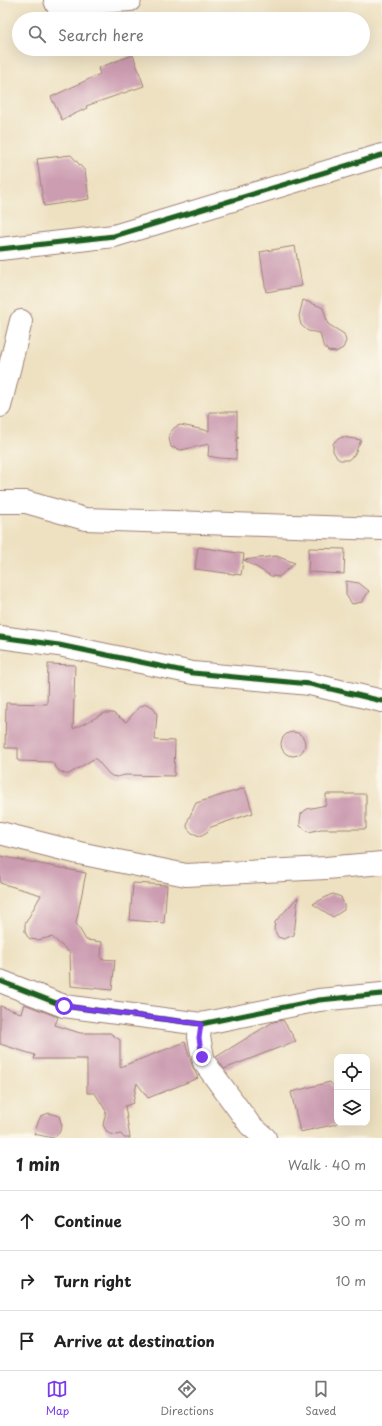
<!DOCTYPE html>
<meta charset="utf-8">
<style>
body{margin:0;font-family:"Playpen Sans",sans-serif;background:#f2f2f2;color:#222}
.controls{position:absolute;right:12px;bottom:12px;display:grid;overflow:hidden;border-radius:8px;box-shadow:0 4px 16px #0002}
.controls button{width:36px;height:36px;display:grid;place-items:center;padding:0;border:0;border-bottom:1px solid #e0e0e0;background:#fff;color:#222;font:20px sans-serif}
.stop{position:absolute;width:12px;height:12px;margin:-9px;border:3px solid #7c3aed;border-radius:50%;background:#fff}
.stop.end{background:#7c3aed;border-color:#fff;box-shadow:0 1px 4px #0008}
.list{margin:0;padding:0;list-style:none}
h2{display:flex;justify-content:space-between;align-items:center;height:52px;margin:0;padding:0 16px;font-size:17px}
h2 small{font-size:13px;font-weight:400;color:#767676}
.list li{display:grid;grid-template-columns:26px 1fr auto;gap:12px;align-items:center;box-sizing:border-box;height:60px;padding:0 16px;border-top:1px solid #e0e0e0}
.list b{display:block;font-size:15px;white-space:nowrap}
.list em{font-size:13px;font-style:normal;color:#767676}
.icon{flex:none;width:22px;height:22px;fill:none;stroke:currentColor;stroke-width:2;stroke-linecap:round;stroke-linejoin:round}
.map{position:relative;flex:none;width:382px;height:1138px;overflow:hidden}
.search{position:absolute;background:#fff;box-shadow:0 4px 16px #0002;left:12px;right:12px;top:12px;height:44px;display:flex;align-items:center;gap:10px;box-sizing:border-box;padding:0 14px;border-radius:22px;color:#767676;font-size:15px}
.sheet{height:232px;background:#fff}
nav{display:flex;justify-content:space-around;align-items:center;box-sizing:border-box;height:56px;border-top:1px solid #e0e0e0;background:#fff;font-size:11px;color:#767676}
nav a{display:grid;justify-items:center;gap:2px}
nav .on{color:#7c3aed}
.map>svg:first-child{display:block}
.building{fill:#cc9cb1}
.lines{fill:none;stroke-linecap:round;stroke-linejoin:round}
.street-casing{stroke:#9c8076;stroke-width:24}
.street{stroke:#fff;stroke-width:22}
.cycleway-casing{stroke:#fbf7ec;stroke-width:8}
.cycleway{stroke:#1b5e20;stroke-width:5}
.route{stroke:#7c3aed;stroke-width:5}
</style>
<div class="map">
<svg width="382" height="1138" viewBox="0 0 382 1138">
<rect width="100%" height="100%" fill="#fbf7ec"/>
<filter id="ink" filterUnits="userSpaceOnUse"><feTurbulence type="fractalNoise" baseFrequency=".025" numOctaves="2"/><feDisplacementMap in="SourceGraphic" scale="8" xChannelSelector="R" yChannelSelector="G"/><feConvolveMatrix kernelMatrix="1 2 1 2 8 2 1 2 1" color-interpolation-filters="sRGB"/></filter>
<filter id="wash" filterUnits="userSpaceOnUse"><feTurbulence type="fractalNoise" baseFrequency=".012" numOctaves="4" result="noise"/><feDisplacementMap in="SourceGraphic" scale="16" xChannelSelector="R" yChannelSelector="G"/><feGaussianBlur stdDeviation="0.9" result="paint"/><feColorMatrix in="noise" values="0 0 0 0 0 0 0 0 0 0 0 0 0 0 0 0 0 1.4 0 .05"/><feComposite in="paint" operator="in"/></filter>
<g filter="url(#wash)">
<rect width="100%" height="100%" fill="#eee1c1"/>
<g id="blocks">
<g class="building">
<path d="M133 55 144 86 86 106 87 108 62 120 51 97 100 74 98 68Z"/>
<path d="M71 155 85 171 89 199 44 206 37 159Z"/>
<path d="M295 246 302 286 266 292 260 252Z"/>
<path d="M303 300 319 306 323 308 328 324 344 334 346 341 343 348 336 352 328 351 323 345 320 333 308 331 301 325 299 316Z"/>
<path d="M209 412H237V437L239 438H237L236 459 219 458 208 456 209 444 181 450 171 447 169 438V434L174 428 177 426 181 425 209 431Z"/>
<path d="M342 437 361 440 354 455 348 460H340L337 458 333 451V444L335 441Z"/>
<path d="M198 547 244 554 241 575 195 569Z"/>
<path d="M309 548 345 549 344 574 308 572Z"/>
<path d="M276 556 295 563 279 577 271 576 244 560Z"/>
<path d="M346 581 359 583 369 591 362 602 352 604 346 595Z"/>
<path d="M48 664 75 665 73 729 105 713H113L126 722 139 707 146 704 153 707 157 714 155 740 175 741 174 776 125 775 117 777 112 776 109 774 95 758 69 774H65L58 770 52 762 18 761V748H5L6 703 47 704Z"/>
<circle cx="293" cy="744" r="12"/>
<path d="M245 788 253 813 211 827 207 832 200 836 192 833 189 830 187 827 188 820 196 803Z"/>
<path d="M326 794H366V829H321L309 832 300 826V821L301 814 307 809 326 805Z"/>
<path d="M0 856 86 873 76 923 86 940 102 942 101 959 115 960 112 990 71 986 70 953 52 937 37 940 30 939 27 936 25 932V924L41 895 0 883Z"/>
<path d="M133 883 167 885 164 923 130 920Z"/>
<path d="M333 894 341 897 344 905V910L333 917 313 904 330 895Z"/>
<path d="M298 897 294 935 284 939 278 937 274 929 275 922Z"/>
<path d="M24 1004 58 1017 55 1025 80 1033H110L120 1040V1067L185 1042 192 1065 198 1078 148 1098 137 1083 133 1103 125 1106 130 1138H124L121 1134 118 1135 110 1134 107 1132 103 1125 106 1111 95 1093H87V1059H34L35 1055 0 1044V1006L21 1013Z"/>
<path d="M283 1020 296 1041 224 1069 216 1057 273 1022Z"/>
<path d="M330 1082 337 1090V1124L300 1132 291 1092Z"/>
<path d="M49 1113 59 1116 62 1126 59 1133 53 1138 34 1134 39 1120 41 1116Z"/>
</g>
</g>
</g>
<g filter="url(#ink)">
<use href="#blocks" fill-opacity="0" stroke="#9c8076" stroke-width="1"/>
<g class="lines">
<g class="street-casing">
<g id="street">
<path d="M55 0 57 5 130 0"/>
<path d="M0 249 114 236 382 155"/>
<path d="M0 406 21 321"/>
<path d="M0 502H26L85 519 382 529"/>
<path d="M0 637 59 645 193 673 310 684 382 701"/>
<path d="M0 833 79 853 186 875 326 868 382 863"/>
<path d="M0 981 64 1006 201 1024 319 1000 382 994"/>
<path d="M201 1024 199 1037 204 1062 250 1125 265 1138"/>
</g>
</g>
<use href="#street" class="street"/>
<g class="cycleway-casing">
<g id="cycleway">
<path d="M0 249 114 236 382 155"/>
<path d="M0 637 59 645 193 673 310 684 382 701"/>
<path d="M0 981 64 1006 201 1024 319 1000 382 994"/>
</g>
</g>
<use href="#cycleway" class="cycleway"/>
</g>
</g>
<g class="lines" filter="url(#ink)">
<path class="route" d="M64 1006 201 1024 199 1038 202 1057"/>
</g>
</svg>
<div class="controls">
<button><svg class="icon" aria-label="locate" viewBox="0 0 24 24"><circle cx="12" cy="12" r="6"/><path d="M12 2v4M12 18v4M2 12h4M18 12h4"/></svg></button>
<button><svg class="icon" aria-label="layers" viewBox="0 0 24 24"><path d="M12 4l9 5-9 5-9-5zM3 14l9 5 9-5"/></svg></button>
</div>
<div class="stop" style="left:64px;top:1006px"></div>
<div class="stop end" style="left:202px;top:1057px"></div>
<div class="search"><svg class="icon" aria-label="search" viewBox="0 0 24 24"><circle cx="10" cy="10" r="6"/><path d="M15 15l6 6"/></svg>Search here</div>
</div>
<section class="sheet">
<h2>1 min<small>Walk · 40 m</small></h2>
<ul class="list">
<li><svg class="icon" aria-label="ahead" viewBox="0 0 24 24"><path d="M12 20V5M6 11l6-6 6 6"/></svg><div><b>Continue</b></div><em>30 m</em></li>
<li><svg class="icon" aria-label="right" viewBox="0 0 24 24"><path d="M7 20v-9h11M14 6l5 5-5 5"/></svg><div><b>Turn right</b></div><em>10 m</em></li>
<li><svg class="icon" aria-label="arrive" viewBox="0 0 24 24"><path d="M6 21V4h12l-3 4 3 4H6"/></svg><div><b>Arrive at destination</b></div></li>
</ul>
</section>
<nav>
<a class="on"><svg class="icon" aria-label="map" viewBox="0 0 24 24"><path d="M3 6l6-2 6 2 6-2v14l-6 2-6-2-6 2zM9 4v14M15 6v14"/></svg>Map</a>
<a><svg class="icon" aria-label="directions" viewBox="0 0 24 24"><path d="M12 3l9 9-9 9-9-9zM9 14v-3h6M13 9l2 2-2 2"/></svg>Directions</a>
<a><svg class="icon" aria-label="saved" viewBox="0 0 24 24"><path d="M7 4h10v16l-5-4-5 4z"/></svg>Saved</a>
</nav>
